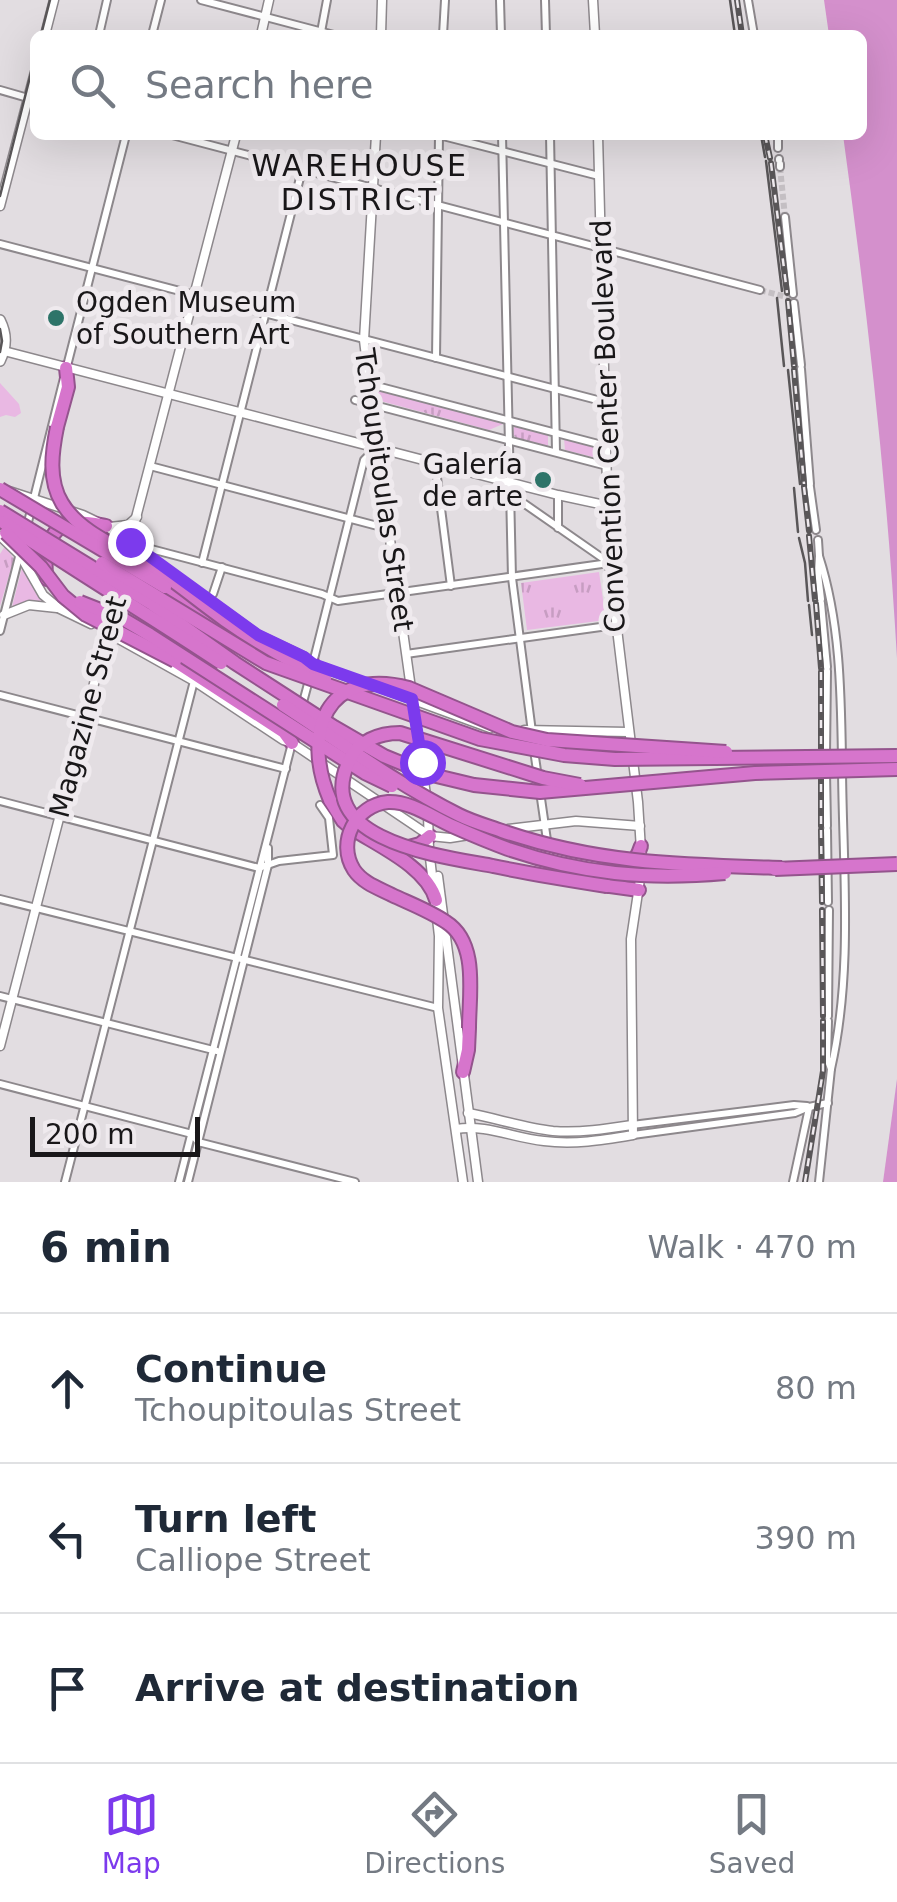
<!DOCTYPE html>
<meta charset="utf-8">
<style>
body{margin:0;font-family:"DejaVu Sans",sans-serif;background:#f2f2f3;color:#1f2937}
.scale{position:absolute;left:30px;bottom:25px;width:170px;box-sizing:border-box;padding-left:10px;border:5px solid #191719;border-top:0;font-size:28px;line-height:35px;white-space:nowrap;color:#191719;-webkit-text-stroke:8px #efeaee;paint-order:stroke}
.stop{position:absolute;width:30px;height:30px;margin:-22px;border:8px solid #7c3aed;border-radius:50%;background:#fff}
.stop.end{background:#7c3aed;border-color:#fff;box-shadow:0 2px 10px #0008}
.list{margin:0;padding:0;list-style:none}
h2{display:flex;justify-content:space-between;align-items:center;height:130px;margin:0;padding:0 40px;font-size:42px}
h2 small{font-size:32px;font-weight:400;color:#747a83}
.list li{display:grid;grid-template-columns:65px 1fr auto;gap:30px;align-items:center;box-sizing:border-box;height:150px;padding:0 40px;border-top:2px solid #e0e1e3}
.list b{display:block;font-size:38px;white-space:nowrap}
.list p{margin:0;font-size:32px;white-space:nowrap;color:#747a83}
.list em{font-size:32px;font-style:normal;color:#747a83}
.icon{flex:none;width:55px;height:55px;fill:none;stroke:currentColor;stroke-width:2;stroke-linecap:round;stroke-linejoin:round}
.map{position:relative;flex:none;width:897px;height:1182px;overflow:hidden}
.search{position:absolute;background:#fff;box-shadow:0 10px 40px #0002;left:30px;right:30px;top:30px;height:110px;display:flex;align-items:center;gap:25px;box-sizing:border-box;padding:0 35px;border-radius:15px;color:#747a83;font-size:38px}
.sheet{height:580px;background:#fff}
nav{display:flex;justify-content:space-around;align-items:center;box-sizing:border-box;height:140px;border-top:2px solid #e0e1e3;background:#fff;font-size:28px;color:#747a83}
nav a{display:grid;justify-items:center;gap:5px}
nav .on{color:#7c3aed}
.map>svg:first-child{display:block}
.grass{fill:#e9b8e3}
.park{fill:url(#park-tufts)}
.water{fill:#d490cc}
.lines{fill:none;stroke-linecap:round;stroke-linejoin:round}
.minor-tunnel{stroke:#c4bfc3;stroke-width:6;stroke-dasharray:6 3;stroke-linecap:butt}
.minor-casing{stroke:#8d888c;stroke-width:10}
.tertiary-casing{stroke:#8d888c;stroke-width:11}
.secondary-casing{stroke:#8d888c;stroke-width:12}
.motorway-casing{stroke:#94548d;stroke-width:16}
.minor{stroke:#fff;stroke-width:6}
.tertiary{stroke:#fff;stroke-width:8}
.secondary{stroke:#fff;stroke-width:9}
.motorway{stroke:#d675cc;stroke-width:12}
.tram{stroke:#595658;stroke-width:2.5}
.rail-casing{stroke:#595658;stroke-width:6}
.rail{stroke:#efeaee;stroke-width:2.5;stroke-dasharray:8;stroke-linecap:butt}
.motorway-bridge-casing{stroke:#94548d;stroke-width:16;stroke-linecap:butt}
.motorway-bridge{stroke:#d675cc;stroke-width:12}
.route{stroke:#7c3aed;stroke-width:12}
.poi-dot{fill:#2e7469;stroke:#efeaee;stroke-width:4}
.labels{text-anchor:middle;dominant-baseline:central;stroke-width:10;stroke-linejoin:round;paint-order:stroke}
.poi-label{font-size:28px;fill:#191719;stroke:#efeaee;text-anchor:start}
.street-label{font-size:28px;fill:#191719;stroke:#efeaee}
.neighbourhood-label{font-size:30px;letter-spacing:2.5px;fill:#191719;stroke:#efeaee}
</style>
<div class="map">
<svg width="897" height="1182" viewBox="0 0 897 1182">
<defs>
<pattern id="park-tufts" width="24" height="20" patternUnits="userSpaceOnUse" patternTransform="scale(2.5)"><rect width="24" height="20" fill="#e9b8e3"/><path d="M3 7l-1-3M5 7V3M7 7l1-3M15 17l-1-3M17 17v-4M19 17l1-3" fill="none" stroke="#c79dc2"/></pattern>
</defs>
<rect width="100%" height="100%" fill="#e2dde1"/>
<g class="grass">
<path d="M0 383 19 404 21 413 15 417 6 415 0 417Z"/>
<path d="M22 568 42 603H25L12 607Z"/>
</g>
<g class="park">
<path d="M376 389 500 421 503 424 489 430 377 400Z"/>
<path d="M514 426 548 434V446L516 438 513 434Z"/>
<path d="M564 438 597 446 600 449 601 456 597 458 565 450Z"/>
<path d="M5 546 14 559 0 606V554Z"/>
<path d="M599 572 606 620 527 630 521 583Z"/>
</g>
<g class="water">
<path d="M824 0H897V658C887 483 867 309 843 135H862V35H829Z"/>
<path d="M897 1079V1182H883Z"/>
</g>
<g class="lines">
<g class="minor-tunnel">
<path d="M780 167 785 217"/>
<path d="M760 290 794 299"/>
</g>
<g class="minor-casing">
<g id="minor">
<path d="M201 0 334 35"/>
<path d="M500 0 501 35"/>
<path d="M545 0 546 35"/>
<path d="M748 0 754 35"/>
<path d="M321 32 327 0"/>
<path d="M99 35 107 0"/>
<path d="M152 35 161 0"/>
<path d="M443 35 445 0"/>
<path d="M0 90 35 100"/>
<path d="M172 135 760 290"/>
<path d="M439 135 599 176"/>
<path d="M502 135 512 578 532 732"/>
<path d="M550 135 556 452"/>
<path d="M778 135V148"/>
<path d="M779 159V160"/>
<path d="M780 164V167"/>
<path d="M785 217 793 294"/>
<path d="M0 244 605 402"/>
<path d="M794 303 801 365"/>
<path d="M436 358 439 135"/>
<path d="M67 366 126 135"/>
<path d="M801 369 810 484"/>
<path d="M369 384 606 446"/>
<path d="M355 400 607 466"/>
<path d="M435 462 451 586"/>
<path d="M150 466 389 529"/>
<path d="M810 487 816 530"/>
<path d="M509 493 608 562"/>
<path d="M558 495V528"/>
<path d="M27 526 64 378"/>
<path d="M818 540 819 556"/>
<path d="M151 549 322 594 338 601 609 563"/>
<path d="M202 563 302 170"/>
<path d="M213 594 222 567"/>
<path d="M821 599 818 574 819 556C840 621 841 691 842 759"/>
<path d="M821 603 827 667"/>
<path d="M0 631 20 553"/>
<path d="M406 654 615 625"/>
<path d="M313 663 364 460 377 447"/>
<path d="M0 695 286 769"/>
<path d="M302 706 309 680"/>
<path d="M534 750 550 861"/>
<path d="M826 754 827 671"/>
<path d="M826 772 827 826"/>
<path d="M0 801 259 868 279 861 333 855 329 818 320 805"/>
<path d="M827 830 828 902"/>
<path d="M0 899 438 1008"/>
<path d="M0 996 217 1051"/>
<path d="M828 1016 829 910"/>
<path d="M828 1021 827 1058 831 1069C853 972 843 870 842 771"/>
<path d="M0 1084 192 1134 198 1142 355 1182"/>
<path d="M632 1125 794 1105 807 1106"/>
<path d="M633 1135 795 1113 809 1107 828 1103"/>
<path d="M65 1182 194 681"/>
<path d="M179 1182 292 743"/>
<path d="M188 1182 268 865V848"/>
<path d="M793 1182 809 1108"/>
<path d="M819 1182 831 1069"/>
</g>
</g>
<g class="tertiary-casing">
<g id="tertiary">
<path d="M593 0 595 35"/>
<path d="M45 35 54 0"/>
<path d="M261 35 269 0"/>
<path d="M381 35 382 0"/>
<path d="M376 135 364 340 377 447 426 795"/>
<path d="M0 206 35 72"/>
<path d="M4 351 558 495 609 506"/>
<path d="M9 491 83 515 106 526 258 635 305 657 313 664 368 684"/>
<path d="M110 527 128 525 137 517"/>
<path d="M0 536 20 555 43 595 60 609 91 624"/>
<path d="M127 552 236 135"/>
<path d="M4 615 29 605 57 608"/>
<path d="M108 633 194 681 283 740 292 743 430 836 450 838 494 831"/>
<path d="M381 688 490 728"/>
<path d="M524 730 628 732"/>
<path d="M428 814 429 849 439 936 438 1008 463 1182"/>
<path d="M508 829 576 821 640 826"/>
<path d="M438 876 478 1182"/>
<path d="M0 1046 117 595"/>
<path d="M468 1113C496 1118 524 1128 553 1131 580 1133 606 1129 632 1125"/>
<path d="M456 1129C487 1124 513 1138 544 1141 574 1145 603 1140 633 1135L631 939 642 866 638 802 609 563 598 135"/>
</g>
</g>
<g class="secondary-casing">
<path id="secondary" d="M0 320C7 334 7 346 0 361"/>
</g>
<g class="motorway-casing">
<g id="motorway">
<path d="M57 427 68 387 66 368"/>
<path d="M47 579C43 560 47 526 72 523 83 521 95 524 106 526"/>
<path d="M165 587 268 656 301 668 313 664"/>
<path d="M175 661 284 732 292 743"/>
<path d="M330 800 343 821 351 828C379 846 427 867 436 900"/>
<path d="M405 848 420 844 430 836"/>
<path d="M607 886C623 878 636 862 641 846"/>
<path d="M610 886 639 890"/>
<path d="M463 1072 468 1050 469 1028"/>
</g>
</g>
<use href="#minor" class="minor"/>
<use href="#tertiary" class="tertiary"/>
<use href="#secondary" class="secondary"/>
<use href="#motorway" class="motorway"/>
<g class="tram">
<path d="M730 0 735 35"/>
<path d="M41 35 50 0"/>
<path d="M761 135 765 157"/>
<path d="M766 161 782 291"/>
<path d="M0 196 35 57"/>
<path d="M777 298 784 366"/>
<path d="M0 329 2 341 0 352"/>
<path d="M788 370 800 484"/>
<path d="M794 488 798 532"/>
<path d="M799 538 805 563 808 601"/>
<path d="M809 605 812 635"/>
</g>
<g class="rail-casing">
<g id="rail">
<path d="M737 0 742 35"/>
<path d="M765 135 770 158"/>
<path d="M771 163 787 293"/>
<path d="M788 301 794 366"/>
<path d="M794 370 804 484"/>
<path d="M804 487 809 531"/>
<path d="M809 536 815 600"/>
<path d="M816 604 821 668"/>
<path d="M821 672V826"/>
<path d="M821 830 822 902"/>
<path d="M822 910 823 1016"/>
<path d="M805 1182 823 1071V1021"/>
</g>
</g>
<use href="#rail" class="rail"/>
<g class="motorway-bridge-casing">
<g id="motorway-bridge">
<path d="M57 427C52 452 48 480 62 503 81 535 125 549 156 569 180 585 201 603 225 620 256 642 290 661 325 678"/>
<path d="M0 489 165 587"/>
<path d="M0 511 152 604 235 663 334 727 384 756 428 774 474 785 540 792 755 773 897 769"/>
<path d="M3 522C75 571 149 615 221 663"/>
<path d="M6 533 41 567 63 596 86 615 175 661"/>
<path d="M102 563 266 663 480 739 564 755 615 759 897 756"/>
<path d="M80 602 123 619 150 635 365 773 392 786"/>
<path d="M283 705C341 743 397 784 459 815 473 822 488 826 502 831 598 864 682 865 782 868"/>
<path d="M580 785 543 778 400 733C379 733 358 741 349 761 311 841 445 857 493 866 531 874 569 880 607 886"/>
<path d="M330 800C301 733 326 666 409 688L512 732 547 740 726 752"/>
<path d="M775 869 897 864"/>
<path d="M469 1028C469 994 479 943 446 922 430 911 409 903 392 895 378 888 363 883 354 870 336 842 356 805 388 802 410 801 432 817 452 826 470 834 489 842 508 849 581 874 648 880 725 873"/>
</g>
</g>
<use href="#motorway-bridge" class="motorway-bridge"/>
</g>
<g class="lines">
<path class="route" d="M130 542 258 635 304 657 313 664 412 699 422 762"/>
</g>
<g class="poi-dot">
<circle cx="56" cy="318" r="10"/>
<circle cx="543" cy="480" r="10"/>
</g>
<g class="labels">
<g class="poi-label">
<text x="76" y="302">Ogden Museum<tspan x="76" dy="32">of Southern Art</tspan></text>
<text x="523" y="464" text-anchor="end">Galería<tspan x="523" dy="32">de arte</tspan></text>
</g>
<g class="street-label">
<text transform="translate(608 426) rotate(-92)">Convention Center Boulevard</text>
<text transform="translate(384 490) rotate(82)">Tchoupitoulas Street</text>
<text transform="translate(88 707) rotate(-75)">Magazine Street</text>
</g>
<g class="neighbourhood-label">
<text x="360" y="165">WAREHOUSE<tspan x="360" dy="34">DISTRICT</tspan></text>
</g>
</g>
</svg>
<div class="scale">200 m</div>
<div class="stop" style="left:422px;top:762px"></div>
<div class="stop end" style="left:130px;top:542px"></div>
<div class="search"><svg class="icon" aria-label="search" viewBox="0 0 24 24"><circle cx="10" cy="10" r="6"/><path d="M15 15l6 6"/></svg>Search here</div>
</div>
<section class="sheet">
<h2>6 min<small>Walk · 470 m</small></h2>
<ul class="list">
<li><svg class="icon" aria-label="ahead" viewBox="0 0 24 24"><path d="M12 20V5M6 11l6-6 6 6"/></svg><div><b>Continue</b><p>Tchoupitoulas Street</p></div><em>80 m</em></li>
<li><svg class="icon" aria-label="left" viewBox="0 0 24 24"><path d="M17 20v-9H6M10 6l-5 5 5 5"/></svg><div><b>Turn left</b><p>Calliope Street</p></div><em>390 m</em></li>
<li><svg class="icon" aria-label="arrive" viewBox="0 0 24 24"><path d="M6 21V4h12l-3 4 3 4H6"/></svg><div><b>Arrive at destination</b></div></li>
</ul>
</section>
<nav>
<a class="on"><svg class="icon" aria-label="map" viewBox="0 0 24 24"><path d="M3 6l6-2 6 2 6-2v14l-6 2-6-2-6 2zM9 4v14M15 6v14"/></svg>Map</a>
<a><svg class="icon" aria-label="directions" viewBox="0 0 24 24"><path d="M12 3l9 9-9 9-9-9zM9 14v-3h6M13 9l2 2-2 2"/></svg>Directions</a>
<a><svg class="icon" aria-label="saved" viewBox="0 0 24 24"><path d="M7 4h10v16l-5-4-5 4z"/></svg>Saved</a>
</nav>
